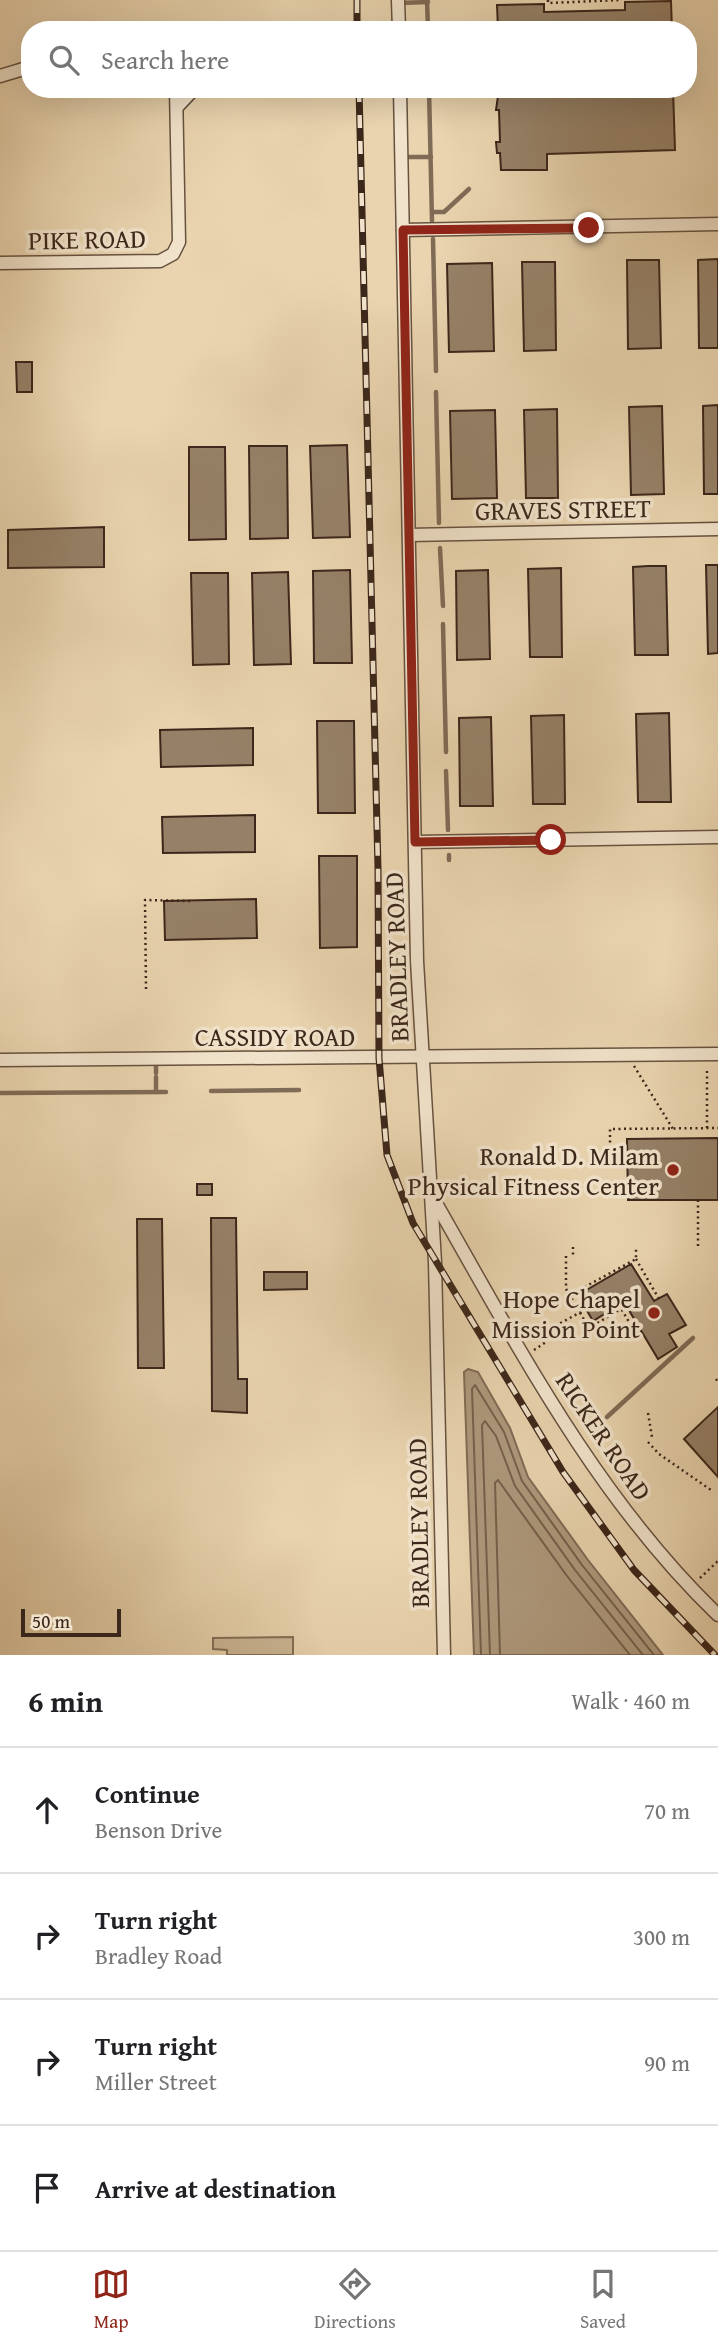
<!DOCTYPE html>
<meta charset="utf-8">
<style>
body{margin:0;font-family:"Gentium Book Plus",serif;background:#f2f2f2;color:#202124}
.scale{position:absolute;left:21px;bottom:18px;width:100px;box-sizing:border-box;padding-left:7px;border:4px solid #3c271b;border-top:0;font-size:19px;line-height:24px;white-space:nowrap;color:#3c271b;-webkit-text-stroke:5px #f1e3cb;paint-order:stroke}
.stop{position:absolute;width:21px;height:21px;margin:-16px;border:5px solid #8f2418;border-radius:50%;background:#fff}
.stop.end{background:#8f2418;border-color:#fff;box-shadow:0 2px 7px #0008}
.list{margin:0;padding:0;list-style:none}
h2{display:flex;justify-content:space-between;align-items:center;height:91px;margin:0;padding:0 28px;font-size:30px}
h2 small{font-size:23px;font-weight:400;color:#757577}
.list li{display:grid;grid-template-columns:46px 1fr auto;gap:21px;align-items:center;box-sizing:border-box;height:126px;padding:0 28px;border-top:2px solid #e0e0e0}
.list b{display:block;font-size:26px;white-space:nowrap}
.list p{margin:0;font-size:23px;white-space:nowrap;color:#757577}
.list em{font-size:23px;font-style:normal;color:#757577}
.icon{flex:none;width:38px;height:38px;fill:none;stroke:currentColor;stroke-width:2;stroke-linecap:round;stroke-linejoin:round}
.map{position:relative;flex:none;width:718px;height:1655px;overflow:hidden}
.search{position:absolute;background:#fff;box-shadow:0 7px 28px #0002;left:21px;right:21px;top:21px;height:77px;display:flex;align-items:center;gap:18px;box-sizing:border-box;padding:0 24px;border-radius:28px;color:#757577;font-size:26px}
.sheet{height:595px;background:#fff}
nav{display:flex;justify-content:space-around;align-items:center;box-sizing:border-box;height:98px;border-top:2px solid #e0e0e0;background:#fff;font-size:19px;color:#757577}
nav a{display:grid;justify-items:center;gap:4px}
nav .on{color:#8f2418}
.map>svg:first-child{display:block}
.green{fill:#ccb796;stroke:#846f58;stroke-width:2}
.water{fill:#ae997d;stroke:#806b56;stroke-width:2}
.lines{fill:none;stroke-linecap:round;stroke-linejoin:round}
.shore{stroke:#75604c;stroke-width:2}
.stream{stroke:#806b56;stroke-width:4.5}
.building{fill:#968168;stroke:#3c271b;stroke-width:2}
.minor-casing{stroke:#675240;stroke-width:15}
.path{stroke:#3c271b;stroke-width:2.5;stroke-dasharray:2 3.5;stroke-linecap:butt}
.minor{stroke:#f1e3cb;stroke-width:12}
.rail-casing{stroke:#3c271b;stroke-width:7}
.rail{stroke:#f1e3cb;stroke-width:4.5;stroke-dasharray:13;stroke-linecap:butt}
.route{stroke:#8f2418;stroke-width:9}
.poi-dot{fill:#8f2418;stroke:#f1e3cb;stroke-width:2.5}
.labels{text-anchor:middle;dominant-baseline:central;stroke-width:7;stroke-linejoin:round;paint-order:stroke}
.street-label{font-size:26px;fill:#3c271b;stroke:#f1e3cb}
.poi-label{font-size:26px;fill:#3c271b;stroke:#f1e3cb;text-anchor:end}
</style>
<div class="map">
<svg width="718" height="1655" viewBox="0 0 718 1655">
<rect width="100%" height="100%" fill="#e9d4af"/>
<filter id="stains"><feTurbulence type="fractalNoise" baseFrequency=".00286" numOctaves="4"/><feColorMatrix values="0 0 0 0 .2 0 0 0 0 .09 0 0 0 0 .02 0 0 0 .5 -.17"/></filter>
<radialGradient id="worn" r=".72"><stop offset=".6" stop-color="#630" stop-opacity="0"/><stop offset="1" stop-color="#630" stop-opacity=".3"/></radialGradient>
<path class="green" d="M293 1637V1655H227V1650L213 1649V1638Z"/>
<path class="water" d="M468 1369 478 1372 510 1428 528 1477 588 1560 663 1655H474L464 1372Z"/>
<g class="lines">
<g class="shore">
<path d="M481 1655 472 1389 475 1385 504 1432 522 1481 582 1565 654 1655"/>
<path d="M490 1655 482 1425 485 1421 496 1436 515 1486 575 1570 643 1655"/>
<path d="M500 1655 495 1483 498 1480 567 1576 630 1655"/>
</g>
<g class="stream">
<path d="M427 0 428 30"/>
<path d="M399 3 428 2"/>
<path d="M429 89 432 221"/>
<path d="M403 157H431"/>
<path d="M432 212H444L469 189"/>
<path d="M433 239 436 371"/>
<path d="M436 392 439 523"/>
<path d="M440 548 443 606"/>
<path d="M443 624 446 752"/>
<path d="M446 771 448 830"/>
<path d="M449 855V860"/>
<path d="M156 1060V1073"/>
<path d="M156 1077V1092"/>
<path d="M211 1091 299 1090"/>
<path d="M0 1093 166 1092"/>
<path d="M607 1417 693 1338"/>
</g>
</g>
<g class="building">
<path d="M671 1 672 30H498L497 5 544 4V12L625 10V2Z"/>
<path d="M499 89H673L675 150 547 154V170H501L500 153H497L496 142H500L499 110H496Z"/>
<path d="M718 259V348H699L698 260Z"/>
<path d="M627 260H659L661 348 628 349Z"/>
<path d="M522 262H555L556 350 524 351Z"/>
<path d="M492 263 494 351 449 352 447 264Z"/>
<path d="M16 362H32V392H17Z"/>
<path d="M718 405V494H704L703 406Z"/>
<path d="M662 406 664 494 631 495 629 407Z"/>
<path d="M557 409 558 498H526L524 410Z"/>
<path d="M495 410 497 498 452 499 450 411Z"/>
<path d="M347 445 350 537 313 538 310 446Z"/>
<path d="M249 446H287L288 538 250 539Z"/>
<path d="M189 447H225L226 539 189 540Z"/>
<path d="M104 527V567L8 568V530Z"/>
<path d="M706 565H718V653L708 654Z"/>
<path d="M648 566H666L668 655H635L633 567Z"/>
<path d="M561 568 562 657H530L528 569Z"/>
<path d="M350 570 352 663H314L313 571Z"/>
<path d="M488 570 490 659 457 660 456 571Z"/>
<path d="M288 572 291 664 254 665 252 573Z"/>
<path d="M191 573H228L229 664 193 665Z"/>
<path d="M669 713 671 802H638L636 714Z"/>
<path d="M564 715 565 804H533L531 716Z"/>
<path d="M491 717 493 806H460L459 718Z"/>
<path d="M317 721H354L355 813H318Z"/>
<path d="M253 728V765L161 767 160 730Z"/>
<path d="M255 815V852L163 853 162 817Z"/>
<path d="M319 856H357V947L320 948Z"/>
<path d="M256 899 257 938 165 940 164 901Z"/>
<path d="M718 1138V1200H628L627 1139Z"/>
<rect x="197" y="1184" width="15" height="11"/>
<path d="M211 1218H236L238 1379H247V1413L212 1411Z"/>
<path d="M137 1219H162L164 1368H138Z"/>
<path d="M631 1264 654 1301 667 1294 686 1325 669 1334 677 1347 658 1359 624 1302 593 1321 578 1295Z"/>
<path d="M264 1272H307V1289L264 1290Z"/>
<path d="M718 1407V1477L684 1439Z"/>
</g>
<g class="lines">
<g class="minor-casing">
<g id="minor">
<path d="M398 0 399 30"/>
<path d="M0 76 30 67"/>
<path d="M400 89 417 961 435 1262 444 1655"/>
<path d="M177 107 194 89"/>
<path d="M403 230 718 224"/>
<path d="M0 263 160 261 173 254 179 242 176 89"/>
<path d="M409 535 718 529"/>
<path d="M415 842 718 837"/>
<path d="M0 1060 718 1054"/>
<path d="M433 1198C516 1343 596 1498 718 1615"/>
</g>
</g>
<g class="path">
<path d="M548 0V3L621 0"/>
<path d="M146 989 145 900 190 901"/>
<path d="M634 1066 673 1129"/>
<path d="M707 1128V1068"/>
<path d="M610 1159V1129L718 1128"/>
<path d="M591 1166 598 1159 628 1158"/>
<path d="M611 1182H628"/>
<path d="M591 1192H611"/>
<path d="M698 1246V1200"/>
<path d="M573 1247V1256"/>
<path d="M566 1256V1289L589 1328 626 1306"/>
<path d="M636 1259 659 1299"/>
<path d="M570 1295 636 1259V1247"/>
<path d="M619 1305 636 1334 641 1331"/>
<path d="M541 1334 586 1309"/>
<path d="M526 1335 538 1328"/>
<path d="M534 1350 546 1342"/>
<path d="M716 1379 718 1382"/>
<path d="M648 1413 652 1437"/>
<path d="M648 1442 659 1454 711 1490"/>
<path d="M700 1578 718 1561"/>
</g>
<use href="#minor" class="minor"/>
<g class="rail-casing">
<g id="rail">
<path d="M357 0V30"/>
<path d="M359 89 378 869 379 1058 387 1155 413 1223 563 1472 634 1570 715 1655"/>
</g>
</g>
<use href="#rail" class="rail"/>
</g>
<g class="lines">
<path class="route" d="M551 840 415 842 403 230 589 228"/>
</g>
<g class="poi-dot">
<circle cx="673" cy="1170" r="7"/>
<circle cx="654" cy="1313" r="7"/>
</g>
<g class="labels">
<g class="street-label">
<text transform="translate(87 239) rotate(-1)">PIKE ROAD</text>
<text transform="translate(563 509) rotate(-1)">GRAVES STREET</text>
<text transform="translate(396 957) rotate(-92)">BRADLEY ROAD</text>
<text x="275" y="1036">CASSIDY ROAD</text>
<text transform="translate(604 1436) rotate(56)">RICKER ROAD</text>
<text transform="translate(418 1523) rotate(-91)">BRADLEY ROAD</text>
</g>
<g class="poi-label">
<text x="659" y="1155">Ronald D. Milam<tspan x="659" dy="30">Physical Fitness Center</tspan></text>
<text x="640" y="1298">Hope Chapel<tspan x="640" dy="30">Mission Point</tspan></text>
</g>
</g>
<rect width="100%" height="100%" filter="url(#stains)"/>
<rect width="100%" height="100%" fill="url(#worn)"/>
</svg>
<div class="scale">50 m</div>
<div class="stop" style="left:551px;top:840px"></div>
<div class="stop end" style="left:589px;top:228px"></div>
<div class="search"><svg class="icon" aria-label="search" viewBox="0 0 24 24"><circle cx="10" cy="10" r="6"/><path d="M15 15l6 6"/></svg>Search here</div>
</div>
<section class="sheet">
<h2>6 min<small>Walk · 460 m</small></h2>
<ul class="list">
<li><svg class="icon" aria-label="ahead" viewBox="0 0 24 24"><path d="M12 20V5M6 11l6-6 6 6"/></svg><div><b>Continue</b><p>Benson Drive</p></div><em>70 m</em></li>
<li><svg class="icon" aria-label="right" viewBox="0 0 24 24"><path d="M7 20v-9h11M14 6l5 5-5 5"/></svg><div><b>Turn right</b><p>Bradley Road</p></div><em>300 m</em></li>
<li><svg class="icon" aria-label="right" viewBox="0 0 24 24"><path d="M7 20v-9h11M14 6l5 5-5 5"/></svg><div><b>Turn right</b><p>Miller Street</p></div><em>90 m</em></li>
<li><svg class="icon" aria-label="arrive" viewBox="0 0 24 24"><path d="M6 21V4h12l-3 4 3 4H6"/></svg><div><b>Arrive at destination</b></div></li>
</ul>
</section>
<nav>
<a class="on"><svg class="icon" aria-label="map" viewBox="0 0 24 24"><path d="M3 6l6-2 6 2 6-2v14l-6 2-6-2-6 2zM9 4v14M15 6v14"/></svg>Map</a>
<a><svg class="icon" aria-label="directions" viewBox="0 0 24 24"><path d="M12 3l9 9-9 9-9-9zM9 14v-3h6M13 9l2 2-2 2"/></svg>Directions</a>
<a><svg class="icon" aria-label="saved" viewBox="0 0 24 24"><path d="M7 4h10v16l-5-4-5 4z"/></svg>Saved</a>
</nav>
